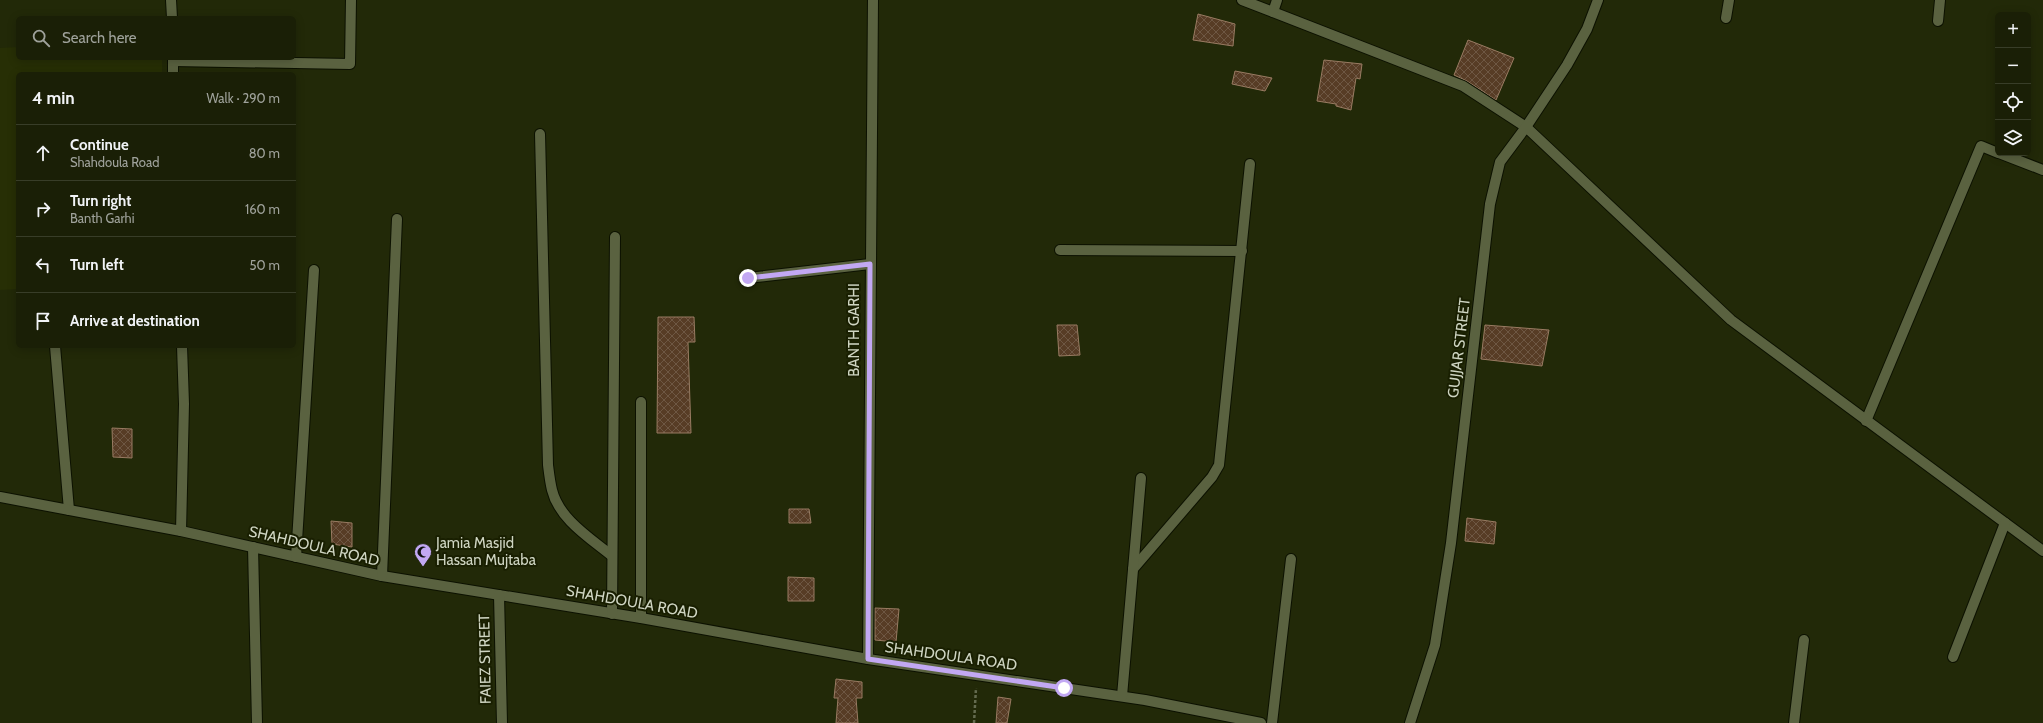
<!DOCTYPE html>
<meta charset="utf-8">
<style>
body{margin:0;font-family:Cabin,sans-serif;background:#272c14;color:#f1f3f6}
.controls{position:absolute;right:12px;top:12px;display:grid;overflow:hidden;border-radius:6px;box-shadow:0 2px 10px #0003}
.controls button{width:36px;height:36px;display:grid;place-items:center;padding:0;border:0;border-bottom:1px solid #383d28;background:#1a1f06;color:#f1f3f6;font:20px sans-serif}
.stop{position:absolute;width:12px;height:12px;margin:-9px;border:3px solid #c2a8f3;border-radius:50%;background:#fff}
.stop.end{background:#c2a8f3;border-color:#fff;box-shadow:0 1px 4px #0008}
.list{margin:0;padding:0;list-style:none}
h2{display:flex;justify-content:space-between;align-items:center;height:52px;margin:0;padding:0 16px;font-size:17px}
h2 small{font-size:13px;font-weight:400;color:#9fa29b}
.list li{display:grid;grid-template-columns:26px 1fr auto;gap:12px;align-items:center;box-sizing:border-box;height:56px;padding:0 16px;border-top:1px solid #383d28}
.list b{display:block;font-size:15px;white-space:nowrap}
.list p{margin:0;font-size:13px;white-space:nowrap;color:#9fa29b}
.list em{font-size:13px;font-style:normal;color:#9fa29b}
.icon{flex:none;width:22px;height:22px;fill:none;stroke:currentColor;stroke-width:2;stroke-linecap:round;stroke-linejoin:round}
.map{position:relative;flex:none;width:2043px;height:723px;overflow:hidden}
.search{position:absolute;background:#1a1f06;box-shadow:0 2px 10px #0003;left:16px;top:16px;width:280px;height:44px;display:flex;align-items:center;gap:10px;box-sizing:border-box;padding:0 14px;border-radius:6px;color:#9fa29b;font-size:15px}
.panel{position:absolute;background:#1a1f06;box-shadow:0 2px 10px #0003;left:16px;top:72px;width:280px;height:276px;border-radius:6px}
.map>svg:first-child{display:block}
.built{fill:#272f05}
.building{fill:url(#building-cross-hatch);stroke:#997b62}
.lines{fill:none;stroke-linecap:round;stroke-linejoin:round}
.minor-casing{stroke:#0c1100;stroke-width:12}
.path{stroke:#646b4f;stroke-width:2.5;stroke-dasharray:3 2;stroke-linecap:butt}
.minor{stroke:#5a6240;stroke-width:10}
.route{stroke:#c2a8f3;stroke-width:5}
.labels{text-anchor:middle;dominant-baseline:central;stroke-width:4;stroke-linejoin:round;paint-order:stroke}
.street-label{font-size:15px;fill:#cfd5c2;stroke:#191f01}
.poi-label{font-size:15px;fill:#cfd5c2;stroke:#191f01;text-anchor:start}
</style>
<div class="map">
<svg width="2043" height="723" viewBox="0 0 2043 723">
<defs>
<pattern id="building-cross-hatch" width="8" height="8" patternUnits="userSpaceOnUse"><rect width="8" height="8" fill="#573c25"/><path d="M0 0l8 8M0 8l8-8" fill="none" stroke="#6e5743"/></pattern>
</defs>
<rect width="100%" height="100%" fill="#222908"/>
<path class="built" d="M18 47V58H162V74H18V289L0 290V48Z"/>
<g class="building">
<path d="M1198 14 1235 24 1233 46 1193 40Z"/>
<path d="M1468 40 1514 58 1496 100 1467 81 1454 75Z"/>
<path d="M1324 60 1362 64 1360 79 1356 78 1351 110 1336 106V104L1317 101Z"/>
<path d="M1235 71 1272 78 1265 91 1232 84Z"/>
<path d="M658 317H694L695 342H688L691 433H657Z"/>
<path d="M1057 325H1077L1080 355 1059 356Z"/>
<path d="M1485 325 1549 330 1542 366 1481 359Z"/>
<path d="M112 428 132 429V458L113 457Z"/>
<path d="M789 509H809L811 523H789Z"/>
<path d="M1467 518 1496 522 1494 544 1465 541Z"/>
<path d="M331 521 352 523V547L332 544Z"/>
<path d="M788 577 814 578V601H788Z"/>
<path d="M875 608 899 609 896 642 875 640Z"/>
<path d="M836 679 862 682V698H856L858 723H836L838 698H834Z"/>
<path d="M998 697 1011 699 1007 723H996Z"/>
</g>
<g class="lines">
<g class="minor-casing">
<g id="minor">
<path d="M171 0 172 18"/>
<path d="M1242 0 1463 86 1526 127 1731 320 2043 551"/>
<path d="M1273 12 1277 0"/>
<path d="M1726 18 1729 0"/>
<path d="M1938 21 1940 0"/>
<path d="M173 58V74"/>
<path d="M173 61 350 64 351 0"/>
<path d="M540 134 548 465C549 473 550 482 552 490 559 519 590 538 612 556"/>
<path d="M1999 153 2043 170"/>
<path d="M1060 250 1242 251"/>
<path d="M748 278 870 264"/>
<path d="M55 346 69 510"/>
<path d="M641 402V618"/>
<path d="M1866 421 1981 146 1998 153"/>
<path d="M0 497 181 531 382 576 641 618 868 659 1145 700 1261 723"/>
<path d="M181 531 184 404 182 346"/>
<path d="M253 547 257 723"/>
<path d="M296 557 314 270"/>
<path d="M1133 569 1212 477 1219 465 1250 164"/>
<path d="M382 576 397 219"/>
<path d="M499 595 502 723"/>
<path d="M612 614 615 237"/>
<path d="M1953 657 2005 523"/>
<path d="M868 659 873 0"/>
<path d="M1122 696 1141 478"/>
<path d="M1272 723 1291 559"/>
<path d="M1410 723 1435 645 1451 543 1490 204 1500 162 1526 127 1567 65 1587 29 1598 0"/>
<path d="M1794 723 1804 640"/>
</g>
</g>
<path class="path" d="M974 723 976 688"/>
<use href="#minor" class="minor"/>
</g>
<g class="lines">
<path class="route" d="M748 278 870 264 868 659 1064 688"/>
</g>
<defs>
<g id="mosque-pin" transform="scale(0.9)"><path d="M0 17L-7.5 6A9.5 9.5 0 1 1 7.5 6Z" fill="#c2a8f3" stroke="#191f01"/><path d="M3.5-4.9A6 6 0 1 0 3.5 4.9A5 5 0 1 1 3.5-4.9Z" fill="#111"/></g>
</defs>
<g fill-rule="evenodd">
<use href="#mosque-pin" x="423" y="552"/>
</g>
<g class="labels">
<g class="street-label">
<text transform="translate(854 330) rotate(-90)">BANTH GARHI</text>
<text transform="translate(1459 348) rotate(-83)">GUJJAR STREET</text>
<text transform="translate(314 546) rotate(13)">SHAHDOULA ROAD</text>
<text transform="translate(632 602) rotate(10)">SHAHDOULA ROAD</text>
<text transform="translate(951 656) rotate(8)">SHAHDOULA ROAD</text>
<text transform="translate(485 659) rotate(-91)">FAIEZ STREET</text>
</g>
<g class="poi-label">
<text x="436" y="543">Jamia Masjid<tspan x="436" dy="17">Hassan Mujtaba</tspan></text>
</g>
</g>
</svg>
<div class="controls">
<button>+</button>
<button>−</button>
<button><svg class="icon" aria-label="locate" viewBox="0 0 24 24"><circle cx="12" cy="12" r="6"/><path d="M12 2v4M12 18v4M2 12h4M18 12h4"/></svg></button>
<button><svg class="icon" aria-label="layers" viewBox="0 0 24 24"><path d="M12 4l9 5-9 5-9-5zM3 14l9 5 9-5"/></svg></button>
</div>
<div class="stop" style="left:1064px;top:688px"></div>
<div class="stop end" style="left:748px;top:278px"></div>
<div class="search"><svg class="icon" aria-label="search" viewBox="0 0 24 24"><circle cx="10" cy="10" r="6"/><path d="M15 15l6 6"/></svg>Search here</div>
<section class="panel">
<h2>4 min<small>Walk · 290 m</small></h2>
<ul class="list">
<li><svg class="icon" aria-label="ahead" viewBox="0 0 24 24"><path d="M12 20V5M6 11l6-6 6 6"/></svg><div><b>Continue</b><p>Shahdoula Road</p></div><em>80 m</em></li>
<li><svg class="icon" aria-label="right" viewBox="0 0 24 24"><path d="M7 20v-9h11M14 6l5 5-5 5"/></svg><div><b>Turn right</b><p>Banth Garhi</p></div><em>160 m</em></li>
<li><svg class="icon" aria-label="left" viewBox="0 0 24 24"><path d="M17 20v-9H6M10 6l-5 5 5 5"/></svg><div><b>Turn left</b></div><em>50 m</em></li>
<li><svg class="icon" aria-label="arrive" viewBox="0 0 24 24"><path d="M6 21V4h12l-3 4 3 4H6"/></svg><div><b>Arrive at destination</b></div></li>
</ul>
</section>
</div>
